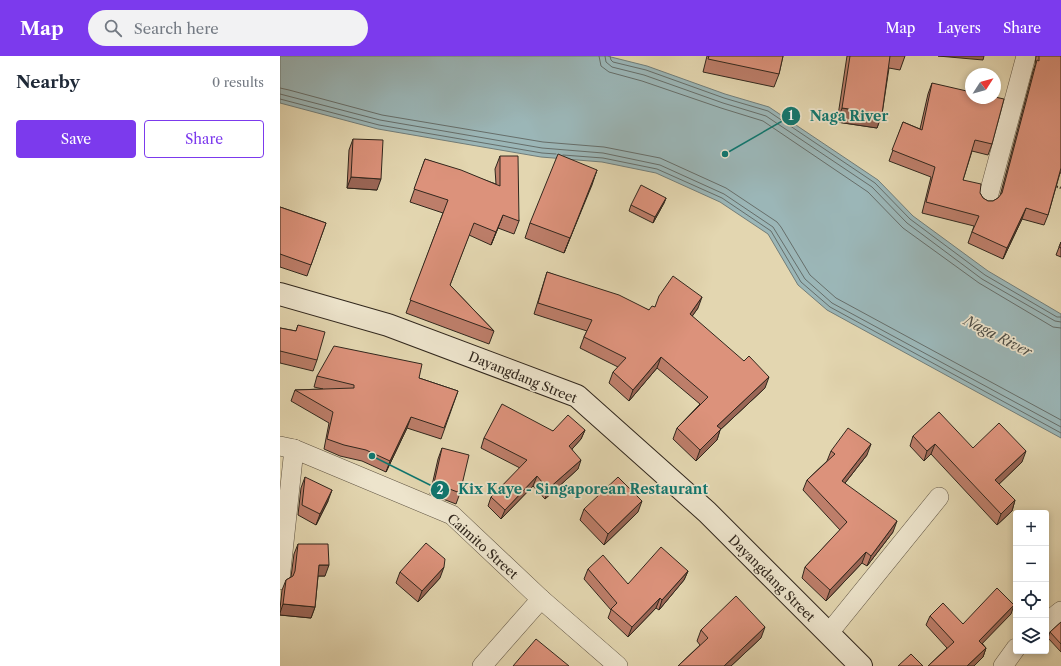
<!DOCTYPE html>
<meta charset="utf-8">
<style>
body{margin:0;font-family:"Libre Caslon Text",serif;background:#f2f2f3;color:#1f2937}
.controls{position:absolute;right:12px;bottom:12px;display:grid;overflow:hidden;border-radius:4px;box-shadow:0 2px 6px #0003}
.controls button{width:36px;height:36px;display:grid;place-items:center;padding:0;border:0;border-bottom:1px solid #e0e1e3;background:#fff;color:#1f2937;font:20px sans-serif}
.compass{position:absolute;left:685px;top:12px;width:36px;height:36px;border-radius:50%;background:#fff;box-shadow:0 2px 6px #0003;rotate:54deg}
.list{margin:0;padding:0;list-style:none}
h2{display:flex;justify-content:space-between;align-items:center;height:52px;margin:0;padding:0 16px;font-size:17px}
h2 small{font-size:13px;font-weight:400;color:#747a83}
.actions{display:flex;gap:8px;padding:12px 16px}
.actions a{flex:1;padding:9px 0;border:1px solid #7c3aed;border-radius:4px;text-align:center;font-size:14px;color:#7c3aed}
.actions .main{background:#7c3aed;color:#fff}
.icon{flex:none;width:22px;height:22px;fill:none;stroke:currentColor;stroke-width:2;stroke-linecap:round;stroke-linejoin:round}
.map{position:relative;flex:none;width:781px;height:610px;overflow:hidden}
header{display:flex;align-items:center;gap:24px;box-sizing:border-box;height:56px;padding:0 20px;background:#7c3aed;color:#fff}
header strong{font-size:19px}
nav{display:flex;gap:22px;margin-inline-start:auto;font-size:14px}
.search{width:280px;height:36px;background:#f2f2f3;display:flex;align-items:center;gap:10px;box-sizing:border-box;padding:0 14px;border-radius:22px;color:#747a83;font-size:15px}
main{display:flex}
aside{flex:1;background:#fff}
.map>svg:first-child{display:block}
.water{fill:#9bb6b7;stroke:#717d79}
.lines{fill:none;stroke-linecap:round;stroke-linejoin:round}
.shore{stroke:#666e6a;stroke-width:1}
.minor-casing{stroke:#5e5342;stroke-width:20}
.secondary-casing{stroke:#31271d;stroke-width:24}
.path{stroke:#31271d;stroke-width:2.5;stroke-dasharray:1 2;stroke-linecap:butt}
.minor{stroke:#ede4cc;stroke-width:19}
.secondary{stroke:#ede4cc;stroke-width:22}
.wall{fill:#bd7e6a;stroke:#31271d}
.shaded-wall{fill:#9a6656;stroke:#31271d}
.building{fill:#dc927b;stroke:#31271d}
.labels{text-anchor:middle;dominant-baseline:central;stroke-width:3.5;stroke-linejoin:round;paint-order:stroke}
.street-label{font-size:13px;fill:#31271d;stroke:#ede4cc}
.water-label{font-size:14px;font-style:italic;fill:#4c4b44;stroke:#ede4cc}
.leader{fill:none;stroke:#0f766e;stroke-width:1.5}
.callout-dot{fill:#0f766e;stroke:#ede4cc;stroke-width:1.5}
.mark-label{font-size:12px;text-anchor:middle;font-weight:bold;fill:#fff}
.callout-label{font-size:14px;text-anchor:middle;font-weight:bold;fill:#0f766e;stroke:#ede4cc;stroke-width:3.5;stroke-linejoin:round;paint-order:stroke}
</style>
<header>
<strong>Map</strong>
<div class="search"><svg class="icon" aria-label="search" viewBox="0 0 24 24"><circle cx="10" cy="10" r="6"/><path d="M15 15l6 6"/></svg>Search here</div>
<nav><a>Map</a><a>Layers</a><a>Share</a></nav>
</header>
<main>
<aside>
<h2>Nearby<small>0 results</small></h2>
<ul class="list">
</ul>
<div class="actions"><a class="main">Save</a><a>Share</a></div>
</aside>
<div class="map">
<svg width="781" height="610" viewBox="0 0 781 610">
<rect width="100%" height="100%" fill="#e3d6b0"/>
<filter id="stains"><feTurbulence type="fractalNoise" baseFrequency=".005" numOctaves="4"/><feColorMatrix values="0 0 0 0 .2 0 0 0 0 .09 0 0 0 0 .02 0 0 0 .5 -.17"/></filter>
<radialGradient id="worn" r=".72"><stop offset=".6" stop-color="#630" stop-opacity="0"/><stop offset="1" stop-color="#630" stop-opacity=".3"/></radialGradient>
<path class="water" d="M0 0H327L367 10 445 38 489 51 598 124 633 160 708 215 781 258V382L547 254 518 229 488 178 440 146 376 117 322 106 261 101 98 73 0 47Z"/>
<g class="lines">
<g class="shore">
<path d="M319 0 321 10 329 16 362 25 441 52 483 65 588 136 623 172 699 227 773 271 781 272"/>
<path d="M325 0 326 6 332 11 364 19 443 47 486 60 592 131 627 167 702 223 775 265 781 266"/>
<path d="M330 0 331 4 333 6 366 14 444 42 488 55 595 127 630 163 705 219 777 261H781"/>
<path d="M0 32 9 34 102 59 263 86 324 91 380 102 446 132 497 166 501 171 530 219 556 242 781 364"/>
<path d="M0 38 100 64 262 92 323 97 380 109 444 138 493 171 525 223 552 247 781 371"/>
<path d="M0 43 99 69 262 97 276 98"/>
<path d="M283 99 323 102 377 113 442 142 491 175 521 226 550 251 781 377"/>
</g>
<g class="minor-casing">
<g id="minor">
<path d="M707 145 746 0"/>
<path d="M0 390 14 393 172 459 261 543 338 610"/>
<path d="M0 524 14 393"/>
<path d="M766 567 781 555"/>
<path d="M548 578 659 441"/>
<path d="M202 610 261 543"/>
<path d="M723 610 736 592"/>
</g>
</g>
<g class="secondary-casing">
<path id="secondary" d="M0 238 108 269 297 340 427 456 581 610"/>
</g>
<path class="path" d="M774 130 781 132"/>
<use href="#minor" class="minor"/>
<use href="#secondary" class="secondary"/>
</g>
<g class="wall">
<path d="M427 0H503L499 18 494 31 423 16Z"/>
<path d="M567 0H625L620 14 609 12 602 58 597 72 557 66Z"/>
<path d="M756 0H781V117H780L768 159 764 169 742 163 723 203 688 187 694 170 642 157 651 121 609 105 623 66 640 73 648 38 652 27 712 88 708 99 692 95 683 124 700 137 703 142 708 145H713L718 142 720 140 753 15 755 9Z"/>
<path d="M73 83 97 134 67 132 69 94Z"/>
<path d="M220 100 239 165 234 178 218 172 211 189 189 179 170 229 214 275 209 288 126 257 163 157 130 146 145 103 216 128 215 113Z"/>
<path d="M317 114 284 197 245 182 250 167Z"/>
<path d="M386 142 384 147 373 167 349 155 351 149Z"/>
<path d="M0 151 46 167 27 220 0 211Z"/>
<path d="M781 186V201L776 199Z"/>
<path d="M267 216 369 254 375 251 418 252 412 260 485 332 440 374 437 384 416 405 393 383 397 372 420 348 377 312 349 345 329 327 333 316 338 311 300 292 304 281 307 275 254 258Z"/>
<path d="M18 269 37 304 33 315 0 307V272L16 275Z"/>
<path d="M37 320 139 322 178 335 161 383 127 372 106 416 82 405 60 400 44 393 49 367 11 345 15 334 43 333 34 331Z"/>
<path d="M305 374 301 383 292 393 298 413 265 443 253 430 221 463 208 450 211 441 240 412 201 392 204 382 273 375Z"/>
<path d="M633 380 693 392 742 406 719 428 735 444 732 455 717 469 651 398 644 405 630 390Z"/>
<path d="M162 392 180 437 176 448 150 438 158 403Z"/>
<path d="M551 395 587 399 565 427 613 476 587 510 582 507 546 545 522 522 525 511 560 474 523 434 527 424 547 405Z"/>
<path d="M25 421 48 445 36 469 18 459 21 432Z"/>
<path d="M304 453 358 456 324 489 300 464Z"/>
<path d="M18 488 45 520H38L35 551 31 562 0 559V553L2 534 6 524 11 521 14 498Z"/>
<path d="M308 513 348 528 408 515 404 524 379 554 376 552 348 581 328 562 331 554 304 523Z"/>
<path d="M120 516 160 522 138 546 116 527Z"/>
<path d="M731 558 702 587 706 592 703 601 694 610H648L667 592 646 569 650 560 683 568Z"/>
<path d="M781 566V596L768 582 770 576Z"/>
<path d="M421 574 481 582 451 610H398L420 589 417 585Z"/>
</g>
<g class="shaded-wall">
<path d="M658 0H704L703 4Z"/>
<path d="M562 52 602 58 597 72 557 66Z"/>
<path d="M317 114 312 129 284 197 290 182Z"/>
<path d="M71 121 101 123 97 134 67 132Z"/>
<path d="M386 142 384 147 373 167 375 161Z"/>
<path d="M746 152 742 163 723 203 727 192Z"/>
<path d="M223 159 218 172 211 189 216 176Z"/>
<path d="M422 241 418 252 406 269 410 258Z"/>
<path d="M381 301 377 312 349 345 353 334Z"/>
<path d="M489 321 485 332 440 374 437 384 416 405 420 394 437 370Z"/>
<path d="M131 361 127 372 106 416 110 405Z"/>
<path d="M305 374 301 383 286 400 289 390Z"/>
<path d="M591 388 587 399 558 436 562 425Z"/>
<path d="M655 388 651 398 644 405 647 395Z"/>
<path d="M746 395 742 406 712 435 715 424Z"/>
<path d="M301 404 298 413 265 443 268 433Z"/>
<path d="M257 420 253 430 221 463 225 454Z"/>
<path d="M52 434 48 445 36 469 40 458Z"/>
<path d="M735 444 732 455 717 469 721 458Z"/>
<path d="M362 445 358 456 324 489 328 478Z"/>
<path d="M617 465 613 476 587 510 591 500Z"/>
<path d="M586 496 582 507 546 545 550 534Z"/>
<path d="M39 509H49L45 520H35Z"/>
<path d="M164 511 160 522 138 546 142 535Z"/>
<path d="M408 515 404 524 379 554 382 544Z"/>
<path d="M380 542 376 552 348 581 352 571Z"/>
<path d="M3 548 35 551 31 562 0 559V557Z"/>
<path d="M734 549 731 558 696 594 699 585Z"/>
<path d="M485 571 481 582 451 610H444Z"/>
<path d="M706 592 703 601 694 610H687Z"/>
</g>
<g class="building">
<path d="M429 0H503L499 18 428 3Z"/>
<path d="M570 0H610L602 58 562 52Z"/>
<path d="M759 0H781V112L768 159 746 152 727 192 692 176 699 160 646 146 655 111 612 94 623 66 642 74 652 27 691 36V42H715V41L724 43 712 88 695 84 683 124 701 128 700 137 703 142 708 145H713L718 142 722 137 757 4 759 5Z"/>
<path d="M73 83 103 84 101 123 71 121Z"/>
<path d="M278 98 317 114 290 182 250 167Z"/>
<path d="M220 100H238L239 165 223 159 216 176 194 167 170 229 214 275 130 244 168 144 134 133 145 103 181 114 220 130Z"/>
<path d="M361 129 386 142 375 161 351 149Z"/>
<path d="M0 151 46 167 31 209 0 198Z"/>
<path d="M781 186V192L779 191Z"/>
<path d="M267 216 339 239 369 254 372 250 375 251 379 240 393 220 422 241 410 258 464 305 469 300 489 321 437 370 441 373 420 394 397 372 428 341 381 301 353 334 333 316 346 302 304 281 312 264 258 247Z"/>
<path d="M18 269 45 276 37 304 0 295V272L16 275Z"/>
<path d="M54 290 142 308 139 322 178 335 164 372 131 361 110 405 86 394 64 389 47 383 53 356 15 334 74 332V329L37 320Z"/>
<path d="M222 348 273 375 288 359 305 374 289 390 301 404 268 433 257 420 225 454 211 441 247 404 204 382Z"/>
<path d="M659 356 693 392 719 367 746 395 715 424 735 444 721 458 655 388 647 395 633 380Z"/>
<path d="M568 372 591 388 562 425 617 465 591 500 586 496 550 534 525 511 567 466 527 424 555 398 551 395Z"/>
<path d="M162 392 189 399 180 437 154 427Z"/>
<path d="M25 421 52 434 40 458 22 449Z"/>
<path d="M338 421 362 445 328 478 304 453Z"/>
<path d="M146 487 165 503 164 511 142 535 120 516Z"/>
<path d="M18 488H48L49 509H39L35 551 3 548 6 524 13 520 15 515Z"/>
<path d="M381 491 408 515 382 544 380 542 352 571 331 553 337 547 308 513 323 499 348 528Z"/>
<path d="M717 532 734 549 699 585 706 592 687 610H648L674 586 650 560 663 547 683 568Z"/>
<path d="M456 540 485 571 444 610H398L428 582 421 574Z"/>
<path d="M781 566V588L770 576Z"/>
<path d="M256 583 289 610H233Z"/>
<path d="M631 598 643 610H618Z"/>
</g>
<g class="labels">
<g class="street-label">
<text transform="translate(243 321) rotate(22)">Dayangdang Street</text>
<text transform="translate(203 490) rotate(42)">Caimito Street</text>
<text transform="translate(492 522) rotate(45)">Dayangdang Street</text>
</g>
<g class="water-label">
<text transform="translate(718 280) rotate(27)">Naga River</text>
</g>
</g>
<path class="leader" d="M445 98L511 60M92 400L160 434"/>
<g class="callout-dot">
<circle cx="445" cy="98" r="4"/>
<circle cx="92" cy="400" r="4"/>
<circle cx="511" cy="60" r="10"/>
<circle cx="160" cy="434" r="10"/>
</g>
<g class="mark-label">
<text x="511" y="64">1</text>
<text x="160" y="438">2</text>
</g>
<g class="callout-label">
<text x="569" y="65">Naga River</text>
<text x="303" y="438">Kix Kaye - Singaporean Restaurant</text>
</g>
<rect width="100%" height="100%" filter="url(#stains)"/>
<rect width="100%" height="100%" fill="url(#worn)"/>
</svg>
<div class="controls">
<button>+</button>
<button>−</button>
<button><svg class="icon" aria-label="locate" viewBox="0 0 24 24"><circle cx="12" cy="12" r="6"/><path d="M12 2v4M12 18v4M2 12h4M18 12h4"/></svg></button>
<button><svg class="icon" aria-label="layers" viewBox="0 0 24 24"><path d="M12 4l9 5-9 5-9-5zM3 14l9 5 9-5"/></svg></button>
</div>
<svg class="compass" viewBox="-18 -18 36 36"><path d="M0-13l5 13h-10z" fill="#e53935"/><path d="M0 13l5-13h-10z" fill="#747a83"/></svg>
</div>
</main>
